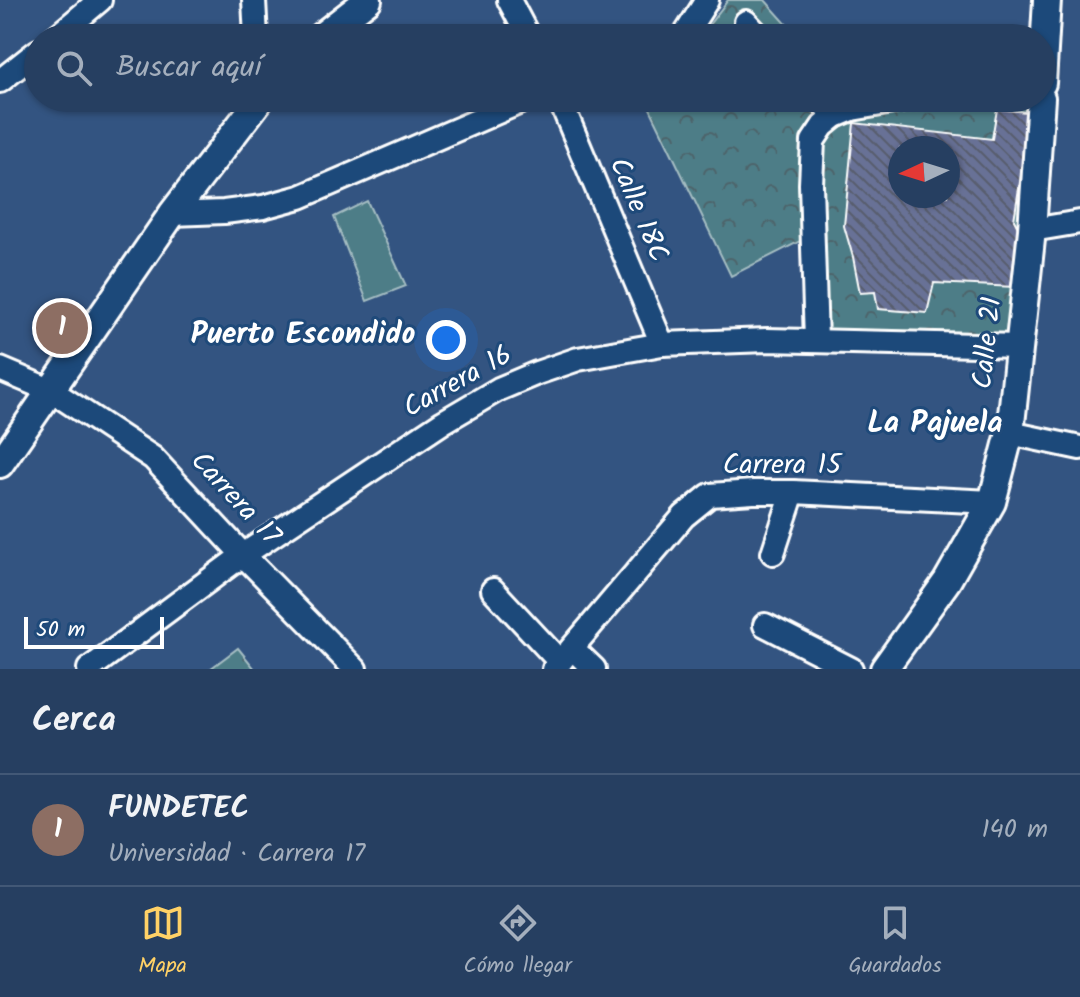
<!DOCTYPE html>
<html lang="es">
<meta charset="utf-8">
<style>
body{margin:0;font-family:Kalam,sans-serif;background:#2e4667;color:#f1f3f6}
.compass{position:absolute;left:888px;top:136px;width:72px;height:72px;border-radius:50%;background:#263f61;box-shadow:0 2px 6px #0004;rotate:266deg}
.scale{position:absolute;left:24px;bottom:20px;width:140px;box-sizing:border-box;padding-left:8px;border:4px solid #fff;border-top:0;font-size:22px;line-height:28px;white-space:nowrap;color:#fff;-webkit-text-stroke:6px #1f4a7a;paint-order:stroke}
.you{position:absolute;left:446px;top:340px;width:28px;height:28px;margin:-20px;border:6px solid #fff;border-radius:50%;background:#1a73e8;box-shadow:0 0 0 12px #1a73e833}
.badge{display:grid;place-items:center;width:52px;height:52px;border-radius:50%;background:#ffd166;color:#fff;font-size:26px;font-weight:700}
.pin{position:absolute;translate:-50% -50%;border:4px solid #fff;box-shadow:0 2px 8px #0006}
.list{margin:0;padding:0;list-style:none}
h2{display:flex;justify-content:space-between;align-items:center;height:104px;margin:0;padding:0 32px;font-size:34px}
h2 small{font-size:26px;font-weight:400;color:#a4afbd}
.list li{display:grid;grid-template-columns:52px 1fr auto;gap:24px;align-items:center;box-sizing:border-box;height:112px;padding:0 32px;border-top:2px solid #425876}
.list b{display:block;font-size:30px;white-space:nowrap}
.list p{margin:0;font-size:26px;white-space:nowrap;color:#a4afbd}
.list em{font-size:26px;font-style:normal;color:#a4afbd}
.icon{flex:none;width:44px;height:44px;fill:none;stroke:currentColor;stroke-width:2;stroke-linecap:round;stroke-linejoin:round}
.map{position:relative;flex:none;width:1080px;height:669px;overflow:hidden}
.search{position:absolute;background:#263f61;box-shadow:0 2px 6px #0004;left:24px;right:24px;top:24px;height:88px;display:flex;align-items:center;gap:20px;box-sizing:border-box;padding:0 28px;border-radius:44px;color:#a4afbd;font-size:30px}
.sheet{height:216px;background:#263f61}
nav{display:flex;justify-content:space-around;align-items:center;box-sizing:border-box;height:112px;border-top:2px solid #425876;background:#263f61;font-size:22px;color:#a4afbd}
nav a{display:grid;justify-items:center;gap:4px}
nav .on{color:#ffd166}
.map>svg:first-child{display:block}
.green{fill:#4e7d87;stroke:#a6bec3;stroke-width:2}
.forest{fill:url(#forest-crowns);stroke:#a6bec3;stroke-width:2;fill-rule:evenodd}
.building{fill:url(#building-back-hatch);stroke:#fff;stroke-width:2;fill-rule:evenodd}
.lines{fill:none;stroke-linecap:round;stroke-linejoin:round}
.minor-casing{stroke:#fff;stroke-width:28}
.major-casing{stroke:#fff;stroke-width:32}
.minor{stroke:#1f4a7a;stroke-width:22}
.major{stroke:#1f4a7a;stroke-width:26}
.labels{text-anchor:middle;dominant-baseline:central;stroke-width:6;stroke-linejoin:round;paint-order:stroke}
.street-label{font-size:28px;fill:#fff;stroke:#1f4a7a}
.neighbourhood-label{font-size:30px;font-weight:bold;fill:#fff;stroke:#1f4a7a}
</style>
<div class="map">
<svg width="1080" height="669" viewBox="0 0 1080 669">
<defs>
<pattern id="forest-crowns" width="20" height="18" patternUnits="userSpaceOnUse" patternTransform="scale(2)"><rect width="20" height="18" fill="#4e7d87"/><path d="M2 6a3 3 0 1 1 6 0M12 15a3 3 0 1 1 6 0" fill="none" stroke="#4d646a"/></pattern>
<pattern id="building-back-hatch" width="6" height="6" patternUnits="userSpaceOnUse" patternTransform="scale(2)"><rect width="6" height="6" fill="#677196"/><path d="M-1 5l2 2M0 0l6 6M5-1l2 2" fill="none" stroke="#585d6d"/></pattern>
</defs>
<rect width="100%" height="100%" fill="#335481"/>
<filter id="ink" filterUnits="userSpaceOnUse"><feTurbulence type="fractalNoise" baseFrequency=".0125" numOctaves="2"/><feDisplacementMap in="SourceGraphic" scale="16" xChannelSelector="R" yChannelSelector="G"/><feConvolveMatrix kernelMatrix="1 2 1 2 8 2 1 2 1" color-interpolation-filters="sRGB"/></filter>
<g filter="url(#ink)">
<path class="green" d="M367 201 406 286 367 301 334 217Z"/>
<g class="forest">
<path d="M728 0H765L799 38H699Z"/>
<path d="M847 26 915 38H833Z"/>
<path d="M645 98H1040L1020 346 803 341 802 240 731 276ZM900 148H948V196H900Z"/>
<path d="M238 648 255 669H210Z"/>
</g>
<path class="building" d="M997 109 1026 112 1025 150 1014 220 1024 239 1015 287 934 283 927 313 878 309 875 292 860 293 853 257 844 226 854 123 992 139ZM900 148H948V196H900Z"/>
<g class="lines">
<g class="minor-casing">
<g id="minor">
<path d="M254 0 256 38"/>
<path d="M509 0 529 38"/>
<path d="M746 22 761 38"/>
<path d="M55 38 100 0"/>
<path d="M681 38 686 33 707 0"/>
<path d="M0 81 38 51"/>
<path d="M559 98 662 344"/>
<path d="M818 98 835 116"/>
<path d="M172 214 224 212 263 207 300 197 530 98"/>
<path d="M1032 230 1080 222"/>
<path d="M816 341 811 184 813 141 823 126 835 116 852 109 916 98"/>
<path d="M0 369 52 391 153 458 243 555 355 669"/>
<path d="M1010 433 1080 448"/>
<path d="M773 553 793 492"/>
<path d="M493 590 560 662"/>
<path d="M765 625 851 669"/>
<path d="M572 648 594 669"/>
<path d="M89 669 243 555 443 422 499 389 537 373 578 359 662 344 767 340 1020 346"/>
<path d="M554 669 684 516 710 495 753 492H793L992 502"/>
</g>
</g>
<g class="major-casing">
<g id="major">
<path d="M319 38 368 0"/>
<path d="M1042 83 1047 0"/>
<path d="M0 464 172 214 261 98"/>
<path d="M884 669 947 581 992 502 1010 433 1032 230 1041 98"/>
</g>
</g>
<use href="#minor" class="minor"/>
<use href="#major" class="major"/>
</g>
</g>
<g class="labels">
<g class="street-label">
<text transform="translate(638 210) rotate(67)">Calle 18C</text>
<text transform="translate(988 343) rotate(-84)">Calle 21</text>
<text transform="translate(458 382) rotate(-29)">Carrera 16</text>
<text x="782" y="465">Carrera 15</text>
<text transform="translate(235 499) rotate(47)">Carrera 17</text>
</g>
<g class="neighbourhood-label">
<text x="303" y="335">Puerto Escondido</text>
<text x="935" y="424">La Pajuela</text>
</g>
</g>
</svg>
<svg class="compass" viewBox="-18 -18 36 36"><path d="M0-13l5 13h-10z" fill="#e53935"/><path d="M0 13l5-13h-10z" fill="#a4afbd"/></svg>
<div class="scale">50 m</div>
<div class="you"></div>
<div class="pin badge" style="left:62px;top:328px;background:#8d6e63">1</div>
<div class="search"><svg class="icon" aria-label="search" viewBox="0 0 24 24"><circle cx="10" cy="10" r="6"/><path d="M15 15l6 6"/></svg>Buscar aquí</div>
</div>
<section class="sheet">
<h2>Cerca<small></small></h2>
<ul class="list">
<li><span class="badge" style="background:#8d6e63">1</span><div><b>FUNDETEC</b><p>Universidad · Carrera 17</p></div><em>140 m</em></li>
</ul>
</section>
<nav>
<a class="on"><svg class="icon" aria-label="map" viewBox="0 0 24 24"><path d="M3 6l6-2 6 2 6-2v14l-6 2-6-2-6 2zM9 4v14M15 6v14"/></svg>Mapa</a>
<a><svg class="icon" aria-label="directions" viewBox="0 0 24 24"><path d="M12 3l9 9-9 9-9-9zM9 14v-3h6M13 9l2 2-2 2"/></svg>Cómo llegar</a>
<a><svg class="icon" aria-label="saved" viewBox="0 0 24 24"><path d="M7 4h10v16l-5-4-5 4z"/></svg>Guardados</a>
</nav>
